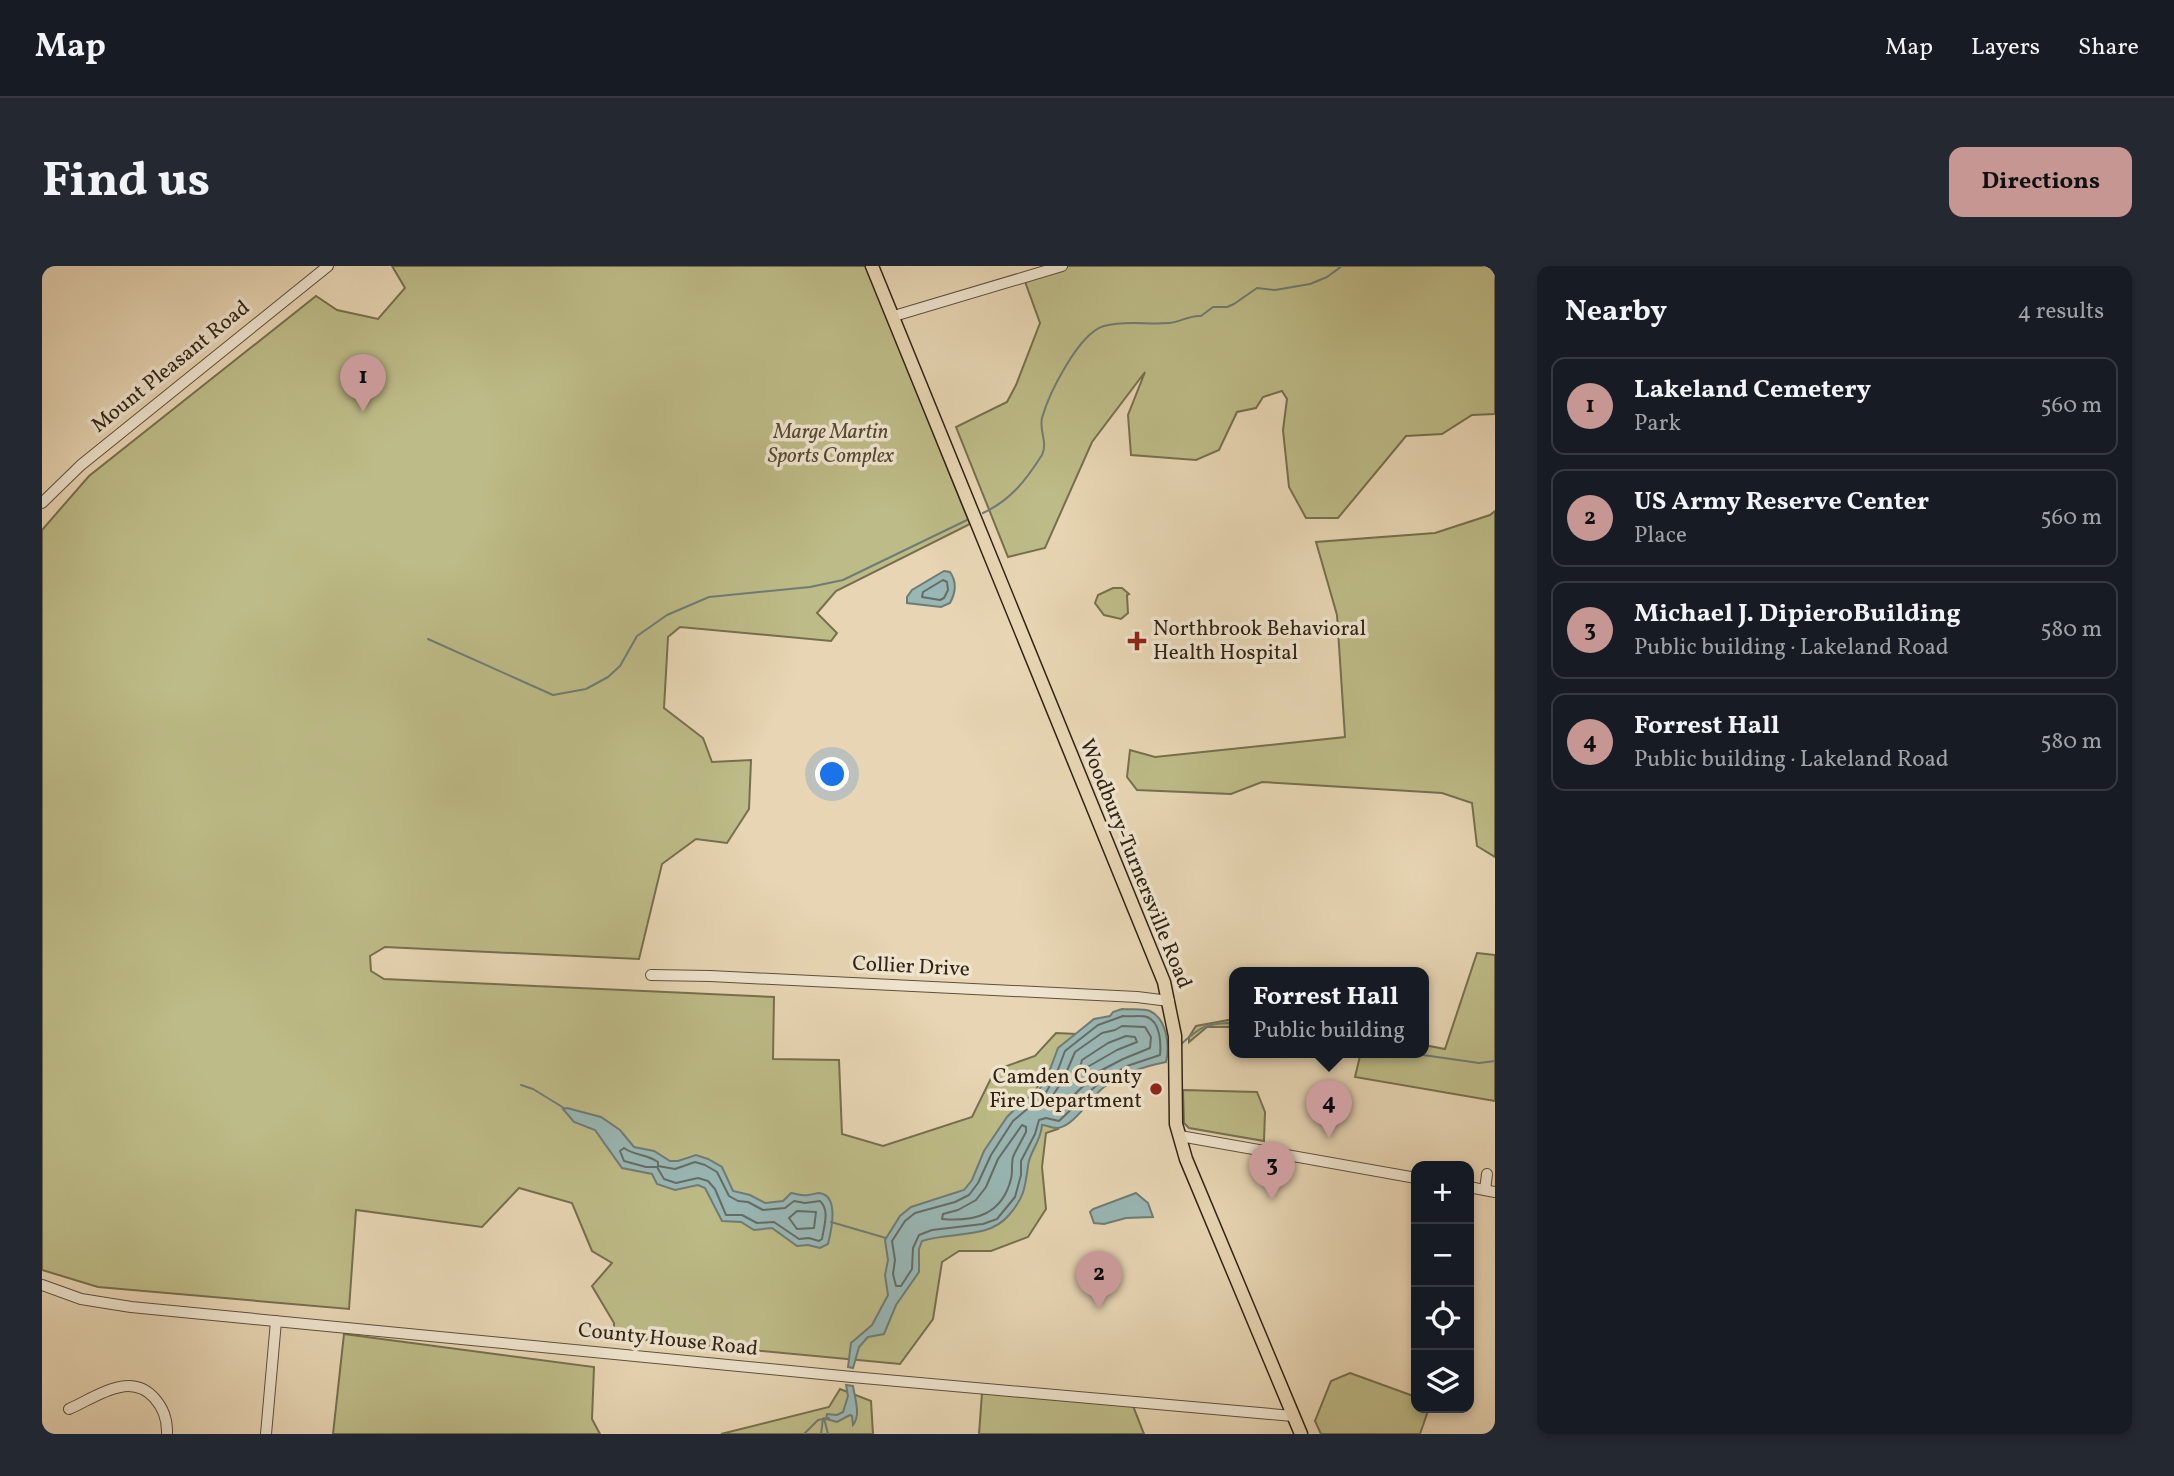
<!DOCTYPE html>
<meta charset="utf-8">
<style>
body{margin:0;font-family:Vollkorn,serif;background:#242831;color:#f1f3f6}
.controls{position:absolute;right:21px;bottom:21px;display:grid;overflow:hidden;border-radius:14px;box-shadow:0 4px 10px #0003}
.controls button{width:63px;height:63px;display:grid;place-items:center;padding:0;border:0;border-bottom:2px solid #363941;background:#171b24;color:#f1f3f6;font:35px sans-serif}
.you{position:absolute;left:791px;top:509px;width:24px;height:24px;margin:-18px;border:5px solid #fff;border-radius:50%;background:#1a73e8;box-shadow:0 0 0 10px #1a73e833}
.badge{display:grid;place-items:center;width:46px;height:46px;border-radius:50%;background:#c59692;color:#111;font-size:23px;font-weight:700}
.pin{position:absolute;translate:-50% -58px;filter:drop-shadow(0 2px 4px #0008)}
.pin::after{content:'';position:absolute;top:37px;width:24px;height:21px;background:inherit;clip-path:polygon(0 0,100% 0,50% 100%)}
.popup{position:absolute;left:1187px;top:701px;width:200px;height:91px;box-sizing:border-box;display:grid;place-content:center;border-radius:14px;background:#171b24;filter:drop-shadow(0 2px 5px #0005);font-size:23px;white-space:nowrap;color:#9ea1a6}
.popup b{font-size:26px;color:#f1f3f6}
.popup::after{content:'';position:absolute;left:50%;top:100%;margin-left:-14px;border:14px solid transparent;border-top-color:#171b24}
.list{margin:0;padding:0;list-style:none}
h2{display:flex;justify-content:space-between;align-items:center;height:91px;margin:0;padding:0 28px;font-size:30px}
h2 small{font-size:23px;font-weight:400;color:#9ea1a6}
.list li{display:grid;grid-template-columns:46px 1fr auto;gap:21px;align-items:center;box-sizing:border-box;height:98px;margin:0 14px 14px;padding:0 14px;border:2px solid #363941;border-radius:14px}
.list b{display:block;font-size:26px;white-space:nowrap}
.list p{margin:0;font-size:23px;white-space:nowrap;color:#9ea1a6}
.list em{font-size:23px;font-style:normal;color:#9ea1a6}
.icon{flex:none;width:38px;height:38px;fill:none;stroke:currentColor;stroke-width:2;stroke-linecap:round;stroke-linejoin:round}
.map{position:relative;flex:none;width:1453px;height:1168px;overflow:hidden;border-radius:14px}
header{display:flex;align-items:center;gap:42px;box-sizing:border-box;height:98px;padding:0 35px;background:#171b24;border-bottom:2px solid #363941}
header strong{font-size:33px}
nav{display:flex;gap:38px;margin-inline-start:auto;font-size:24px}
.intro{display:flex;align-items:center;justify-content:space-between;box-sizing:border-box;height:168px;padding:0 42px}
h1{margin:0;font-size:49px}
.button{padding:18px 32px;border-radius:14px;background:#c59692;color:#111;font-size:24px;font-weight:700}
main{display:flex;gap:42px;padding:0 42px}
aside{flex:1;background:#171b24;border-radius:14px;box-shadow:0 4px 10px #0003}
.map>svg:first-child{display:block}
.green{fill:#bdbb87;stroke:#766f4e;stroke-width:2}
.water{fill:#99b7b5;stroke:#6f7c75;stroke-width:2}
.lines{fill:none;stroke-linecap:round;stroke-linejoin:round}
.shore{stroke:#646d65;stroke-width:2}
.stream{stroke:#6f7c75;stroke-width:2}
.minor-casing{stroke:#5e503c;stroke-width:12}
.major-casing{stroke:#302315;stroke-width:15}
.minor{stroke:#efe4ce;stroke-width:10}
.major{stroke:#e7d5b3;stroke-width:12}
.poi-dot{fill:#8f2418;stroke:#efe4ce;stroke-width:2.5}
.labels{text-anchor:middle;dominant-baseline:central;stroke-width:7;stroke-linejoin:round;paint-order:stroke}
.street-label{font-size:21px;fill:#302315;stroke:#efe4ce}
.park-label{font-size:21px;font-style:italic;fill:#534932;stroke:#efe4ce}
.poi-label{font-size:21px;fill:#302315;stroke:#efe4ce;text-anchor:start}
</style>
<header>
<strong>Map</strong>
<nav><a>Map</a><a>Layers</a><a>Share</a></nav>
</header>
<div class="intro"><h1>Find us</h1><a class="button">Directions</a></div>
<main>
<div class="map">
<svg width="1453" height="1168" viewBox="0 0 1453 1168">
<rect width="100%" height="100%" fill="#e7d5b3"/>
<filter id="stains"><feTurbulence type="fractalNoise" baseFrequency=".00286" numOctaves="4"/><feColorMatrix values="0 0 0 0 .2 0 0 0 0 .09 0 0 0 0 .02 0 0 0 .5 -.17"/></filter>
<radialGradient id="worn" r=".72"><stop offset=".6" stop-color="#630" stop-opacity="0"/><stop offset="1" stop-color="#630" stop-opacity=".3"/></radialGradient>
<g class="green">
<path d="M350 0H824L928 258 794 325 775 347 795 367 789 375 638 361 626 371 622 442 661 472 670 496 709 494 707 543 685 577 654 573 620 598 597 693 343 681 328 690 329 705 342 713 732 731 731 793 797 794 800 868 841 880 930 851 953 804 993 790 1014 767 1034 768 992 826 1016 863 1004 867 1000 901 1004 943 986 971 949 985H917L900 996 891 1053 858 1098 572 1071V1057L550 1020 570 997 550 985 530 937 477 922 440 961 314 944 307 1043 56 1021 0 1004V264L47 210 274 30 295 44 336 53 363 22Z"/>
<path d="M1017 0H1453V148L1430 149 1400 168 1364 170 1296 252H1264L1247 221 1241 164 1245 133 1240 125 1221 131 1214 142 1195 146 1177 184 1154 194 1089 189 1086 149 1103 106 1050 176 1003 282 966 291 914 161 965 136 974 119 998 57 981 10Z"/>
<path d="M1453 245V591L1435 580 1430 537 1400 527 1220 516 1189 528 1095 524 1085 511 1088 484 1113 491 1303 471 1295 349 1274 276 1393 267 1448 249Z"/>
<path d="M1071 322H1080L1087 328 1085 329 1086 347 1079 353 1062 349 1053 337 1056 329Z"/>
<path d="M1435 687 1453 689V835L1313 811 1319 786H1382V779L1403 783Z"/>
<path d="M1192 753V761H1165L1147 776V771L1154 760Z"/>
<path d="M1141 824 1215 826 1223 846 1222 875 1147 862 1142 857Z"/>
<path d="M302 1068 552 1101 550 1153 558 1168H291Z"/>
<path d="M1308 1107 1374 1131V1142H1387L1378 1168H1279L1273 1155 1289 1115Z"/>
<path d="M798 1123 829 1135 831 1168H679L787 1141Z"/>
<path d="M940 1127 1091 1140 1102 1168H937Z"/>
</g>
<g class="water">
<path d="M902 305 908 306C915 316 914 326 908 337L899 341 865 337V331L870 324Z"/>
<path d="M1080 743C1088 744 1101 742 1108 745 1125 753 1128 780 1124 796 1103 800 1080 808 1062 821 1049 831 1032 860 1016 862 1011 863 1006 859 1000 859 999 876 987 886 986 900 983 922 982 932 967 949 946 974 909 965 880 975L877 983V1006L854 1039 842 1068 826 1071 817 1081 811 1102 806 1101 809 1077 830 1059 846 1029 843 1009 846 994 843 974 858 950 869 941 922 924 930 914 942 885 965 851 979 837 997 824 1007 806 1016 782 1052 753 1068 750 1071 746Z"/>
<path d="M525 842 559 851 578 864 592 881 612 885 628 895H636L654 889 666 893 680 901 691 925 708 929 723 937 741 935 749 927C755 928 761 930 766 929 770 929 774 927 777 927 798 929 789 966 786 978L778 982 766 979 755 980 730 962 712 964 699 956 680 955 663 922 656 919 633 924 615 918 610 908 580 902 553 864 532 856 521 843Z"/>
<path d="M1094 927 1106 937 1111 951 1084 952 1062 958 1052 957 1048 946 1051 943Z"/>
<path d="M804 1119 811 1120C813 1133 819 1149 811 1159L810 1150 808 1149 795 1156 784 1153 785 1148 795 1149 801 1146 806 1130Z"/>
</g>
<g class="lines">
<g class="shore">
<path d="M901 314 905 316 906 324 902 332 898 334 880 331 881 326Z"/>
<path d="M1081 750C1088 751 1099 749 1105 751 1119 756 1119 779 1118 789L1085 800 1060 814 1017 855 1004 852 997 854 993 868 979 895V909L973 931 955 953 941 958 890 964 877 969 871 982 870 1003 859 1020H854L851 1008 853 994 850 975 863 955 873 947 913 936 927 929 936 917 949 889 971 855 1003 828 1014 809 1023 785 1056 759Z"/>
<path d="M1080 760 1103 761 1109 771 1108 782 1081 793 1056 806 1015 845 1006 842 1005 838 1021 814 1033 786 1060 767 1073 764Z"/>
<path d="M1084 770 1093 771 1095 776 1075 784 1042 803 1038 802 1040 794 1066 777Z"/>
<path d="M980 859 984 861V866C980 874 975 882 971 891 969 898 971 905 969 913 960 948 934 956 900 953L901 948 916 944 934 934 944 921 956 893Z"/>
<path d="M582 882C593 890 605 888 616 896V900L633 903 653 896 663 899 675 906 687 930 696 935 706 936 721 944 743 942 752 935 763 937 778 935C788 944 782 960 780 973L777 975 767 972 757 973 732 956 715 957 700 949H684L673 923 666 915 656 912 634 917 622 913 615 901H604L582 895 578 885Z"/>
<path d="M755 945 774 946 772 962 755 963 747 952Z"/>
</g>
<g class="stream">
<path d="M941 247C969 234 984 214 1000 189 1006 176 997 165 1000 152 1007 127 1037 67 1062 60 1083 54 1106 59 1127 57 1139 56 1147 49 1159 50L1171 41H1185L1192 38 1215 22 1233 24 1268 18 1285 11 1300 0"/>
<path d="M386 373 511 429 544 423 566 411 578 400 595 370 625 349 667 331 768 321 801 314 925 254"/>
<path d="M1138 779C1159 760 1164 757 1192 757"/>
<path d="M1360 786 1437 797 1453 795"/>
<path d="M479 819 491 823 522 842"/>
<path d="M789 956 844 972"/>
<path d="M782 1152 786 1168"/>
<path d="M762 1168 776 1154 787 1152"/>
<path d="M779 1168 781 1153"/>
</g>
<g class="minor-casing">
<g id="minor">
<path d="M852 50 1020 0"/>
<path d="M0 237 39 199 286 0"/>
<path d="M609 709 668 710 1095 731 1127 735"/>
<path d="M1138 870 1374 912"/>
<path d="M1427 921 1453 926"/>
<path d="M1443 924 1445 908"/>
<path d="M0 1019 39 1033 89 1041 810 1111 1251 1150"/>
<path d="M27 1143C43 1136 61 1124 78 1121 107 1115 126 1142 125 1168"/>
<path d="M224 1168 234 1055"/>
</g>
</g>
<g class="major-casing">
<path id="major" d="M830 0 1122 716 1133 770 1134 858 1144 893 1259 1168"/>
</g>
<use href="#minor" class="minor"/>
<use href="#major" class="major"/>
</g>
<g class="poi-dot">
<path d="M1091.5 364.5h7v7h7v7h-7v7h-7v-7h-7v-7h7z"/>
<circle cx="1114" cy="823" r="7"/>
</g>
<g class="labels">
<g class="street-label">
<text transform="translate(129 101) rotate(-39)">Mount Pleasant Road</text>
<text transform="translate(1093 598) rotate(68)">Woodbury-Turnersville Road</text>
<text transform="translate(869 701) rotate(3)">Collier Drive</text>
<text transform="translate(626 1074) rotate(6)">County House Road</text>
</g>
<g class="park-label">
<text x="789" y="166">Marge Martin<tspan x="789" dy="24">Sports Complex</tspan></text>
</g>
<g class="poi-label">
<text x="1111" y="363">Northbrook Behavioral<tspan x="1111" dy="24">Health Hospital</tspan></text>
<text x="1100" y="811" text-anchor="end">Camden County<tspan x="1100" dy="24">Fire Department</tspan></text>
</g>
</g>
<rect width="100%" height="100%" filter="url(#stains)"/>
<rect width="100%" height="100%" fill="url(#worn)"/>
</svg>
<div class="controls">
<button>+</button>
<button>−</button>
<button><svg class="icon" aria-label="locate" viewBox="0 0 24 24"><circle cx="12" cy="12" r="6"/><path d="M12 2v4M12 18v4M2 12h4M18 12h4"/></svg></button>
<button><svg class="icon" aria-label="layers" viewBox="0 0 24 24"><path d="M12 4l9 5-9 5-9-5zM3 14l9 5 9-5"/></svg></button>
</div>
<div class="you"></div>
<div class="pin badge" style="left:321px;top:146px">1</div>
<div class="pin badge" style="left:1057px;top:1043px">2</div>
<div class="pin badge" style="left:1230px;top:934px">3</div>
<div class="pin badge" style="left:1287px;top:872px">4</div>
<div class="popup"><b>Forrest Hall</b>Public building</div>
</div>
<aside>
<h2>Nearby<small>4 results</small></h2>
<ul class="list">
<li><span class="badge">1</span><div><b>Lakeland Cemetery</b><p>Park</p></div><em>560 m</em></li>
<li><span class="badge">2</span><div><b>US Army Reserve Center</b><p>Place</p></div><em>560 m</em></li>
<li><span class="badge">3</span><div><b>Michael J. DipieroBuilding</b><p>Public building · Lakeland Road</p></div><em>580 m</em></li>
<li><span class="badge">4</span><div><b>Forrest Hall</b><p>Public building · Lakeland Road</p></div><em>580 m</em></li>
</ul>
</aside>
</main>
